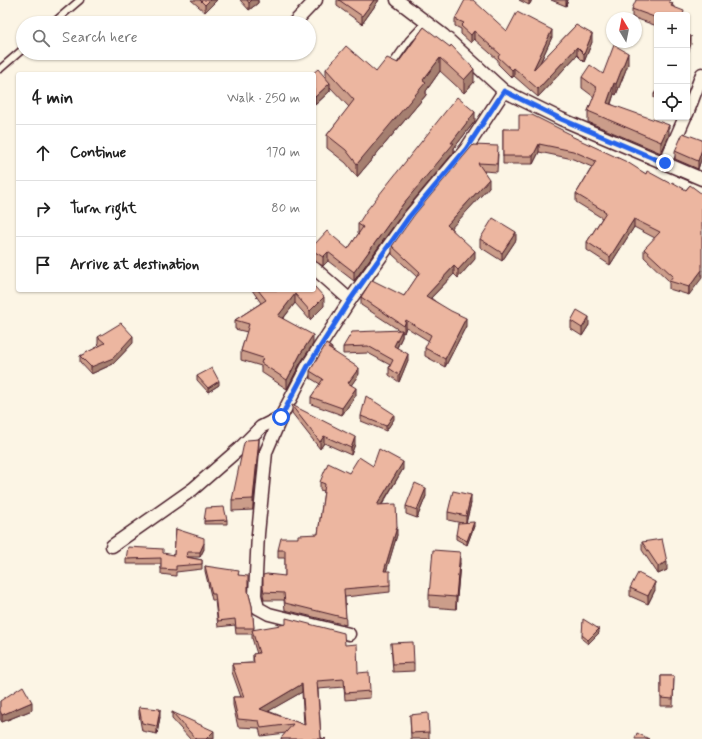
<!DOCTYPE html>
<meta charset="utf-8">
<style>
body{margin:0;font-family:Mynerve,sans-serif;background:#f6f6f6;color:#222}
.controls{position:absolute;right:12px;top:12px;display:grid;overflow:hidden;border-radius:4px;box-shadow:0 1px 3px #0004}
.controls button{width:36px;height:36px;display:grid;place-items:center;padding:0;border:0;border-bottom:1px solid #e0e0e0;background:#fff;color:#222;font:20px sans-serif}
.compass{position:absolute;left:606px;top:12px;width:36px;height:36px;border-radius:50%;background:#fff;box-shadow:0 1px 3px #0004;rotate:350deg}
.stop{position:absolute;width:12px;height:12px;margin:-9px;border:3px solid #2563eb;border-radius:50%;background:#fff}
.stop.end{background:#2563eb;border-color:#fff;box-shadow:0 1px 4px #0008}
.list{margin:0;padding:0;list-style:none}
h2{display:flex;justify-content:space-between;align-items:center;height:52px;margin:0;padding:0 16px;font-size:17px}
h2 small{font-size:13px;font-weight:400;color:#767676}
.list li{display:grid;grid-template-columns:26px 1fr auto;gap:12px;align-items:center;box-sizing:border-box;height:56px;padding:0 16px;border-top:1px solid #e0e0e0}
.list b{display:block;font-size:15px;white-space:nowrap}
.list em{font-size:13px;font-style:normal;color:#767676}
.icon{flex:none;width:22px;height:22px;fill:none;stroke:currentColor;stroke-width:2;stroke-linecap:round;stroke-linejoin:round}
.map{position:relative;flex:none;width:702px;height:739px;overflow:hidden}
.search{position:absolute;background:#fff;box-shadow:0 1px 3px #0004;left:16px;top:16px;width:300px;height:44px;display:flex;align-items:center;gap:10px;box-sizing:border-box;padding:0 14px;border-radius:22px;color:#767676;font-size:15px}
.panel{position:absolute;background:#fff;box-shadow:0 1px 3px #0004;left:16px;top:72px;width:300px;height:220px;border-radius:4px}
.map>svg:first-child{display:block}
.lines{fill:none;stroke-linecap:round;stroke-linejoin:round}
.lane-casing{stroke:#4a1f2b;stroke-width:9}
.street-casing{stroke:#4a1f2b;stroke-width:15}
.lane{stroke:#fcf5e5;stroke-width:6}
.street{stroke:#fcf5e5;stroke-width:12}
.wall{fill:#cb9d8a;stroke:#4a1f2b;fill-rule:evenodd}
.shaded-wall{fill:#a57f70;stroke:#4a1f2b}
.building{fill:#ecb6a0;stroke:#4a1f2b;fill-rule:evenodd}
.route{stroke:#2563eb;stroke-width:5}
</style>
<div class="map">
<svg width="702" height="739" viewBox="0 0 702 739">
<rect width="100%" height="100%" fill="#fcf5e5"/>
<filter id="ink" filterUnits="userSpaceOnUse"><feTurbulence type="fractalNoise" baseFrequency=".025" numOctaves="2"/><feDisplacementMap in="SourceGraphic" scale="8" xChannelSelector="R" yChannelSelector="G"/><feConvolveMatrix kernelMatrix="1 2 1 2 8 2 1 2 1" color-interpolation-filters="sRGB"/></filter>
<g filter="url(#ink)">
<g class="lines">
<g class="lane-casing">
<g id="lane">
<path d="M53 23 80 0"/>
<path d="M390 67 409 40 426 22"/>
<path d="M0 69 23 49"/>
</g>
</g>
<g class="street-casing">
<g id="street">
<path d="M397 0 443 35 504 91 561 119 702 179"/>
<path d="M294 23 316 0"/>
<path d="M687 114 702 74"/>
<path d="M665 163 685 117"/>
<path d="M314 268 350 300"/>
<path d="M112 546 193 489 239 449 261 427 281 417"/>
<path d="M349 634 269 614 258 608 255 595 258 534 266 452 281 417 308 365 350 300 409 217 466 149 504 91"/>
</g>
</g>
<use href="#lane" class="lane"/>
<use href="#street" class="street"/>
</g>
<g class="wall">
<path d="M191 0H217L205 12Z"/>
<path d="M240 0H258V3L249 10Z"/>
<path d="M337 0H379L362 24 337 6Z"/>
<path d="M519 0H531V2L529 5Z"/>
<path d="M551 0H568L566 6Z"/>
<path d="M672 3 673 6 684 15H657V26L632 17V9Z"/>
<path d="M455 19 507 31 552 37 540 63 576 25 592 42 584 62 577 55 538 97 514 76 512 78 498 64V60L474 39 471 43 461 34V29L455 26Z"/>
<path d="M424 27 474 82 464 93 440 71 426 91V95L357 177 346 163 327 148V135L349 107 330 87V91L315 105 314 103V74L326 78V69L376 72 398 63Z"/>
<path d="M628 64 616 95 614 94 611 104 669 136 661 153 588 122V111L594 97 582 88V77L603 74Z"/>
<path d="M657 90V98H654V94Z"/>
<path d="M475 121 454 148V152L403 213 354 281 328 261 323 266 315 261H314V245L348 249 359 233H358V224Z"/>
<path d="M503 129 572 137 646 174 686 190 690 185 689 295 669 289V281L644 257V249L655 238 634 227 610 265 587 250V242L602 218 576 202V194L592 167 573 159 539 152 533 164H503Z"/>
<path d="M702 140V157L698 169 675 159V151Z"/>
<path d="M473 145 498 154 497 172 484 171 489 187 451 228 475 259 458 278 454 274 431 298 466 326 445 367 425 356V348L429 341 406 327 404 333 402 332V337L397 348 408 360 399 382 389 375V368L390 365 368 353 343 354V347L399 330 361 305V297L404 296 417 277 392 254V246Z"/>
<path d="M480 239 516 240 502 261 480 247Z"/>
<path d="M252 290H314L324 306 310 320 295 303 283 319 313 344 301 362 287 389 261 372V366L241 360V351L247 332 235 329V320L261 303Z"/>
<path d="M571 321 589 325 582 336 571 329Z"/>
<path d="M98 337 133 343 113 364 91 374 80 362V356L100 346 98 344Z"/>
<path d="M326 344 332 348V350L359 374 351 385 356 395 342 415 311 404V397L320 384 310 378V371Z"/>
<path d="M197 376 219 385 208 392 197 380Z"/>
<path d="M292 406 355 444 351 455 324 443 320 449 292 413Z"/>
<path d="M361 416 394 419 386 431 361 421Z"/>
<path d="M259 451 253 510 232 511V500Z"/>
<path d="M373 466 403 469 382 505 397 535 386 571 390 585V592L345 597 346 625 285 610 284 600H264L263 594V587L285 576V558H278V550L298 538 318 534 324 491 320 490V482Z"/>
<path d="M426 496 417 518 406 514V506Z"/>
<path d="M471 503 466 523 474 526 467 545 456 539V535L462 523 448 520V512Z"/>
<path d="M227 520V524H204V521Z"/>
<path d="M176 529 204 549 200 557H187L202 560V569L176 572V576L161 574V564H126V559L174 555Z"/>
<path d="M642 542 667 570 658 574 642 550Z"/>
<path d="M460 563 456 609 429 607V595Z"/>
<path d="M205 566 239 575 248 591 252 606 254 630 345 645 358 673 370 691V698L345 700 344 687 318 689 321 738 326 739H281V738L286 733 261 736 259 728 238 727 233 705V697H241L232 672V664L253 663V654H257L252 638V634H236L235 625 218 627 215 600H212L205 571ZM302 692 304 725 268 711Z"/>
<path d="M630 588 655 590 648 604 630 596Z"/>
<path d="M599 633 588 644 582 639V635Z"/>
<path d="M391 643 414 663V671L393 672Z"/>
<path d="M661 676H674L673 706H661Z"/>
<path d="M0 701 32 710 2 722 0 719Z"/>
<path d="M139 707 160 717 157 734 142 731 139 715Z"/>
<path d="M172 712 214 739H190L172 719Z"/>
<path d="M410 715 429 732V739H411Z"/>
</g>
<g class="shaded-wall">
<path d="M210 0H217L205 12V5Z"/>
<path d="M252 0H258V3L249 10V3Z"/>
<path d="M374 0H379L362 24V16Z"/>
<path d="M529 0H531V2L529 5Z"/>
<path d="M566 0H568L566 6Z"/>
<path d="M552 30V37L533 78V70Z"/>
<path d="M474 31V39L471 43V35Z"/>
<path d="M592 34V42L584 62V54Z"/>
<path d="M691 36V44L687 57V49Z"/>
<path d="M577 47V55L538 97V89Z"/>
<path d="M628 53V64L616 95V84Z"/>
<path d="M440 58V71L426 91V95L357 177V164L423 80Z"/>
<path d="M514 68V76L512 78V70Z"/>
<path d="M474 69V82L464 93V80Z"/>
<path d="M330 83V91L315 105V97Z"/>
<path d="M614 83V94L607 114V103Z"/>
<path d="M475 112V121L454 148V152L403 213 354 281V272L403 204Z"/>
<path d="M669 125V136L661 153V142Z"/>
<path d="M539 144V152L533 164V156Z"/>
<path d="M702 149V157L698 169V161Z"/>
<path d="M489 179V187L447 233V225Z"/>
<path d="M634 219V227L610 265V257Z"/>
<path d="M516 232V240L502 261V253Z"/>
<path d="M475 251V259L458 278V270Z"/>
<path d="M328 252V261L323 266V257Z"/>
<path d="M454 266V274L426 303V296Z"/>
<path d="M702 270V278L689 295V287Z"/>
<path d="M295 294V303L278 325V316Z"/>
<path d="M324 297V306L310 320V311Z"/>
<path d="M589 317V325L582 336V328Z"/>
<path d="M466 318V326L445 367V359Z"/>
<path d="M406 320V327L404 333V326Z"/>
<path d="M402 330V337L394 353V346Z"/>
<path d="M313 335V344L301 362 287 389V380L301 353Z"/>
<path d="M133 336V343L113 364 91 374V367Z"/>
<path d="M408 354V360L399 382V375Z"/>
<path d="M359 368V374L348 390V383Z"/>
<path d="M219 381V385L208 392V388Z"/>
<path d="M356 388V395L342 415V408Z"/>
<path d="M394 414V419L386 431V426Z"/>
<path d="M324 436V443L320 449V442Z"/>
<path d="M355 437V444L351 455V448Z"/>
<path d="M259 439V451L253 510V499Z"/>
<path d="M403 462V469L377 512V505Z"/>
<path d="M426 488V496L417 518V510Z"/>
<path d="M471 495V503L466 523V516Z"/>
<path d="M474 522V526L467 545V541Z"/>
<path d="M397 527V535L384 579V571Z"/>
<path d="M204 543V549L200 557V552Z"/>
<path d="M460 552V563L456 609V597Z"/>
<path d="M667 562V570L658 574V566Z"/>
<path d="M655 582V590L648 604V596Z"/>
<path d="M599 629V633L588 644V640Z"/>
<path d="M302 684V692L260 716V709Z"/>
<path d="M32 702V710L2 722V715Z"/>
<path d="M160 709V717L157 734V726Z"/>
<path d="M214 731V739H206Z"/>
</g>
<g class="building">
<path d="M200 0H210L205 5Z"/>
<path d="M247 0H252L249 3Z"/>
<path d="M339 0H374L362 16Z"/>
<path d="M465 0H473L507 31 517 12 552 30 533 70 576 25 592 34 584 54 577 47 538 89 514 68 512 70 498 57 500 54 474 31 471 35 461 26 464 23 455 19Z"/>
<path d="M636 0H670L669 2 673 3 671 6 684 11 683 15H657V18L632 9Z"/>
<path d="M424 27 450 47 451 45 474 69 464 80 440 58 423 80 426 82 357 164 346 150 327 135 354 100 326 69 346 46 376 72 387 58 398 63Z"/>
<path d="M687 35 691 36 687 49Z"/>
<path d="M614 45 628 53 616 84 614 83 607 103 669 125 661 142 588 111 597 88 582 77 590 65 603 74Z"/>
<path d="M318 69 330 83 315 97 314 96V74H312Z"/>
<path d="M657 90V94H654Z"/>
<path d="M457 97 475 112 451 143H454L403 204 354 272 328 252 323 257 315 252H314V245L327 231 348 249 363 227 358 224 367 210Z"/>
<path d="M519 115H532L572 135 571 136 627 162 646 174 647 171 671 184 672 182 686 190 690 185 702 194V270L689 287 669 281 673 276 644 249 660 232 634 219 610 257 587 242 606 212 576 194 596 161 573 151 539 144 533 156H503V129H519Z"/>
<path d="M683 133 702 140V149L698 161 675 151Z"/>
<path d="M473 145 498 146 497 164 478 163 489 179 447 225 475 251 458 270 454 266 426 296 451 311 466 318 445 359 425 348 431 335 406 320 404 326 361 297 372 280 404 296 420 272 392 246 415 214Z"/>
<path d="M493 218 516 232 502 253 480 239Z"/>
<path d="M314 286 324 297 310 311 295 294 278 316 313 335 301 353 287 380 261 363 263 358 241 351 249 324 235 320 266 300 258 290H314Z"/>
<path d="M577 310 589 317 582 328 571 321Z"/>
<path d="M121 323 133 336 113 358 91 367 80 356 105 343 98 337Z"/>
<path d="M402 330 394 346 408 354 399 375 389 368 393 360 368 346 343 347 352 332Z"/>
<path d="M326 344 332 348H328L359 368 348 383 356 388 342 408 311 397 323 379 310 371Z"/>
<path d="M212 368 219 381 208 388 197 376Z"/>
<path d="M366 396 394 414 386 426 361 416Z"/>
<path d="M292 405 355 437 351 448 324 436 320 442 292 406Z"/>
<path d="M259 439 253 499 232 500 244 443 247 440Z"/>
<path d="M379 449 403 462 377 505 396 504 397 527 384 571H390V585L344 589 346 618 285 603 284 593 264 592 263 587V575L267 574 285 576V550H278L281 538H298V535L318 534 325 484 320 482 328 463 349 473 359 457 373 466Z"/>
<path d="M415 483 426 488 417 510 406 506Z"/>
<path d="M453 491 471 495 466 516 448 512Z"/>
<path d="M224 507 227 520 204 521 206 508Z"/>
<path d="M474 522 467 541 456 535 458 523Z"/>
<path d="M176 529 204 538V543L200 552H187L186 557 202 560V564L176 566V570L161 569V558L126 559 128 547 163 549V553L174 555Z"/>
<path d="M662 539 667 562 658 566 642 542Z"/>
<path d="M433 550 460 552 456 597 429 595Z"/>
<path d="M205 566 239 571 238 575 248 576V591L252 606 254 628H236L235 619 218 621 215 594H212Z"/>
<path d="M638 573 655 582 648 596 630 588Z"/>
<path d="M286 618 344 633 345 645 357 644 358 673 369 672 370 691 345 693 344 679 317 681 321 738 326 739H282L281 738 293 724 261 728 259 721 238 719 233 697H244L232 664 254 663 253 654 259 653 252 630 286 624ZM302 684 305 725 260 709Z"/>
<path d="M583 619 599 629 588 640 582 635Z"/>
<path d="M413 642 414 663 393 664 391 643Z"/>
<path d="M661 676H674L673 699 661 698Z"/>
<path d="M23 686 32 702 2 715 0 711V701Z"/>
<path d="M139 707 160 709 157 726 142 723Z"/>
<path d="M172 712 214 731 206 739H196Z"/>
<path d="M428 713 429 732 411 733 410 715Z"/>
<path d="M637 733 649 739H635Z"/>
</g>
</g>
<g class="lines" filter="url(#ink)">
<path class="route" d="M281 417 308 366 350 300 409 217 466 149 504 91 561 119 665 163"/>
</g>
</svg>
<div class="controls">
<button>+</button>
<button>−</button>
<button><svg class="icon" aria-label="locate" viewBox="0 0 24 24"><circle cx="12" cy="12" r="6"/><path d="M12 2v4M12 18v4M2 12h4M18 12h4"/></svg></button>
</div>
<svg class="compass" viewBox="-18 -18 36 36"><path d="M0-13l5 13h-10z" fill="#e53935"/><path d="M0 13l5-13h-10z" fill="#767676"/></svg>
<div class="stop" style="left:281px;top:417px"></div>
<div class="stop end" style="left:665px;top:163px"></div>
<div class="search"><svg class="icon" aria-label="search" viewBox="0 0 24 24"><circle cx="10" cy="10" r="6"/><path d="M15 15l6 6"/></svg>Search here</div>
<section class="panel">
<h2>4 min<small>Walk · 250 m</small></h2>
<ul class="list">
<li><svg class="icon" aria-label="ahead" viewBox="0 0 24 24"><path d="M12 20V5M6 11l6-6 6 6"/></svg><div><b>Continue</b></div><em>170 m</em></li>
<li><svg class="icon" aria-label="right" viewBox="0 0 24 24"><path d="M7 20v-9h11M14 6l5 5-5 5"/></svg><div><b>Turn right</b></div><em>80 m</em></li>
<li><svg class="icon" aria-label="arrive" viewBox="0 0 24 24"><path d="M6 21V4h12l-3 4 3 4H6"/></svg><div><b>Arrive at destination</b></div></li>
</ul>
</section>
</div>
